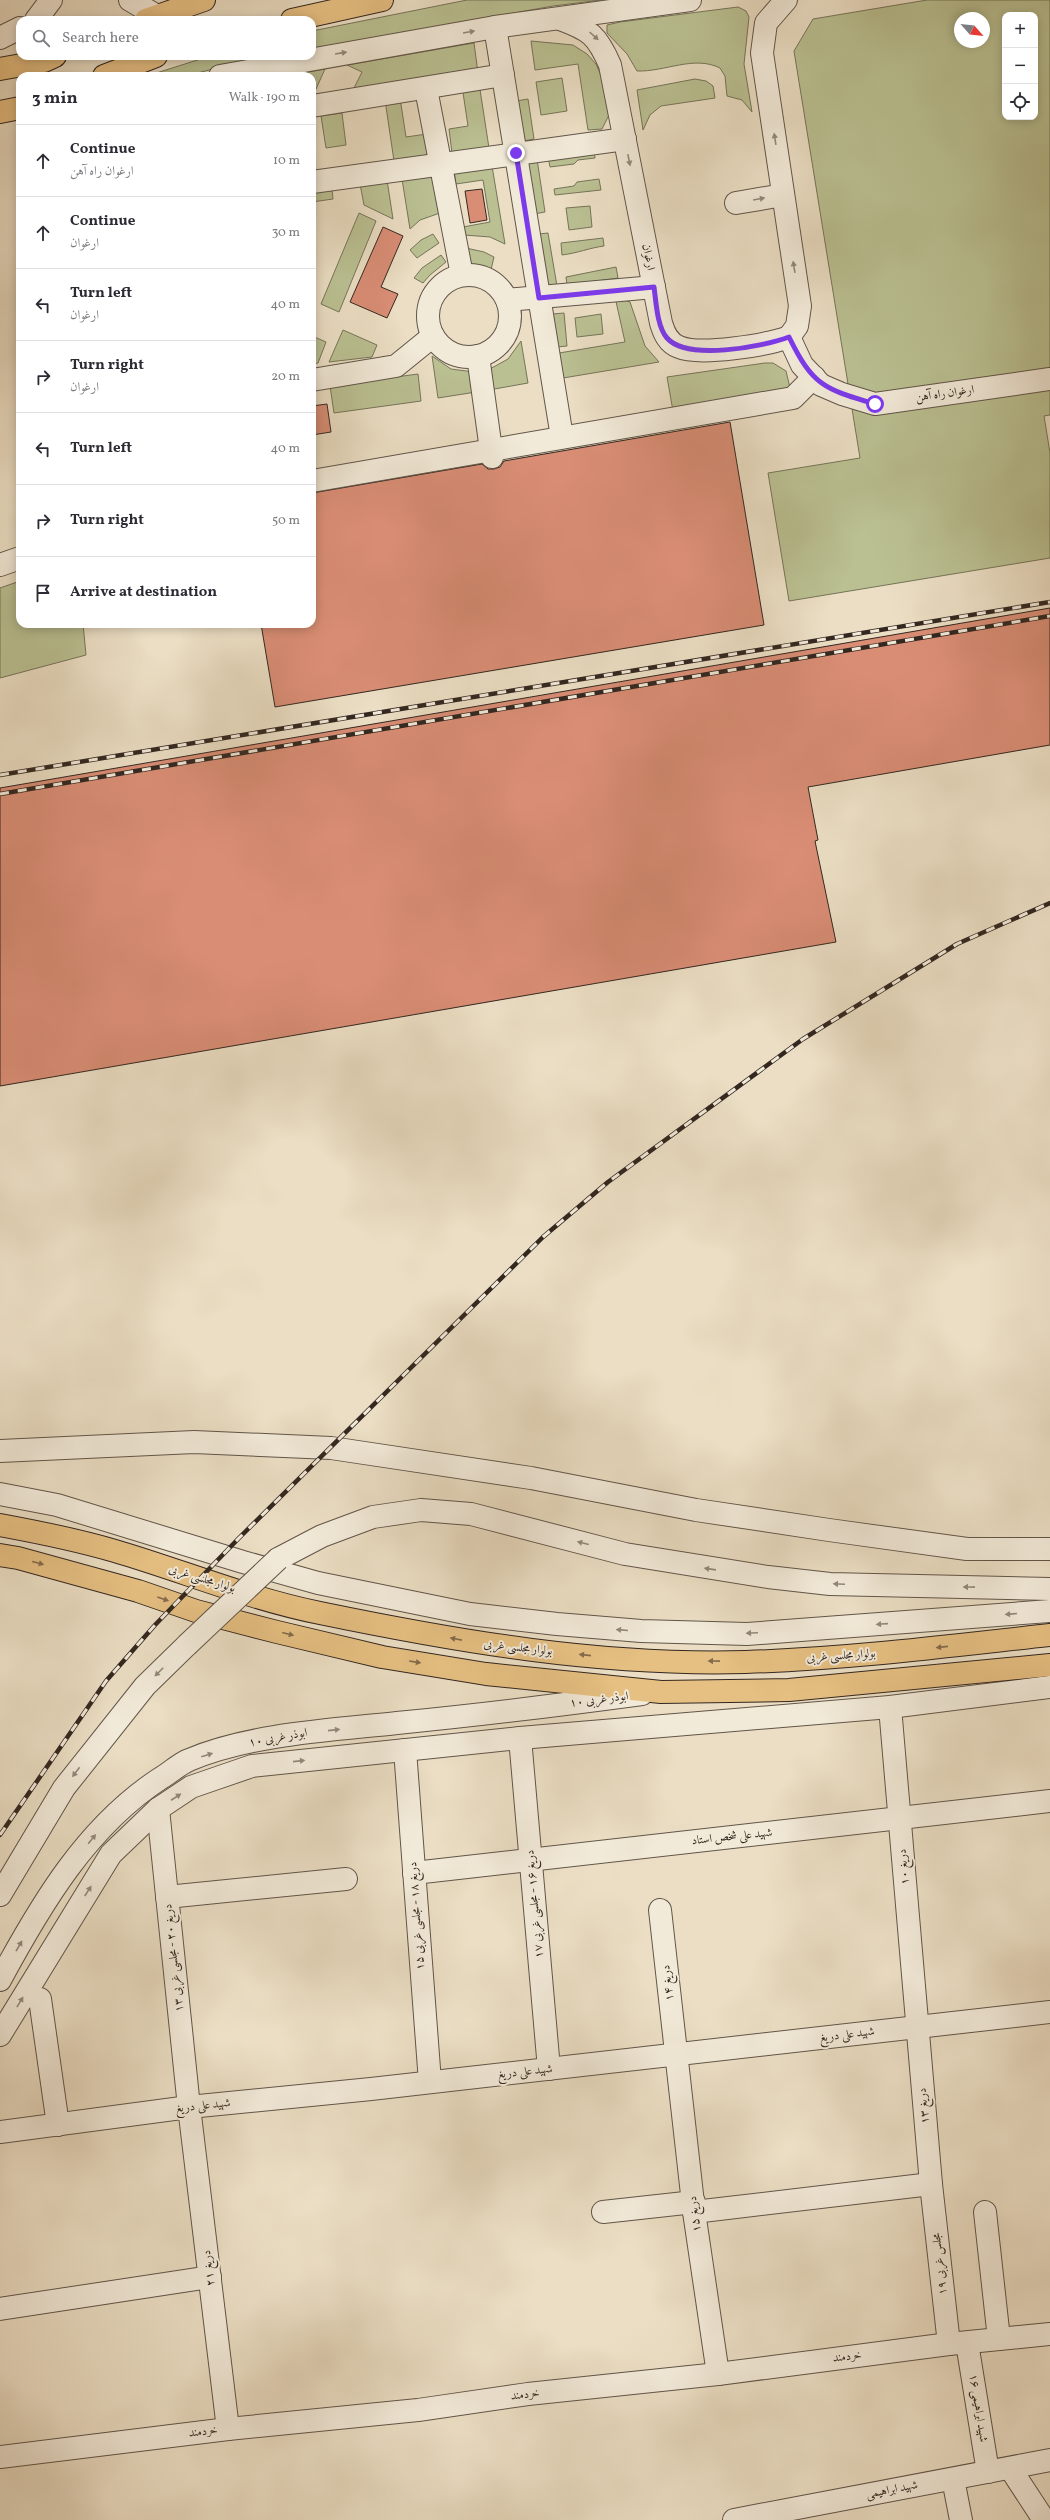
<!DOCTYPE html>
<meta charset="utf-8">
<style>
body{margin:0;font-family:Vollkorn,Amiri,serif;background:#f7f7f7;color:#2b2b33}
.controls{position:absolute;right:12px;top:12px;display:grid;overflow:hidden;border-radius:8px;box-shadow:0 2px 10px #0003}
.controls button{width:36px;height:36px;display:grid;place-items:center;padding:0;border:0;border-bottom:1px solid #e1e1e2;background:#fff;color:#2b2b33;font:20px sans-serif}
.compass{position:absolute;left:954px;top:12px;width:36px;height:36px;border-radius:50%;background:#fff;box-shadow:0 2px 10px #0003;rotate:117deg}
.stop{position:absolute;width:12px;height:12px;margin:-9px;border:3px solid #7c3aed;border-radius:50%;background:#fff}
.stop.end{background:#7c3aed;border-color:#fff;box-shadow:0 1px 4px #0008}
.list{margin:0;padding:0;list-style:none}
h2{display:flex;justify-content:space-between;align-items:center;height:52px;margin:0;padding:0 16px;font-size:17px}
h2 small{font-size:13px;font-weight:400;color:#7c7c81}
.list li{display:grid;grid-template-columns:26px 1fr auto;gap:12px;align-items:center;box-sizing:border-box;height:72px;padding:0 16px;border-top:1px solid #e1e1e2}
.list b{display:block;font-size:15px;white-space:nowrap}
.list p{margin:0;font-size:13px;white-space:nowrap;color:#7c7c81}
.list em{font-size:13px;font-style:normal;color:#7c7c81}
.icon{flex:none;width:22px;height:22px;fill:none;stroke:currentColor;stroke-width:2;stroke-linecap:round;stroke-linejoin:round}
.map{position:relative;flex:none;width:1050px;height:2520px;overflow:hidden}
.search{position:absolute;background:#fff;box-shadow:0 2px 10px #0003;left:16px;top:16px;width:300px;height:44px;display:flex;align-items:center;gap:10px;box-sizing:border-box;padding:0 14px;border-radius:12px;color:#7c7c81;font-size:15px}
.panel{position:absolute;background:#fff;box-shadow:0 2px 10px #0003;left:16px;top:72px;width:300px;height:556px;border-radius:12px}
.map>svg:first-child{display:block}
.green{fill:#bac092;stroke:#767459;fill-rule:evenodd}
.building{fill:#d98d75;stroke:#332720}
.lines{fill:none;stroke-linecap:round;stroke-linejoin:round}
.minor-casing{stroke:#615549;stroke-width:24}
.major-casing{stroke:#332720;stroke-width:24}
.minor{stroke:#f2ead9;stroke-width:22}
.major{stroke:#e6bf82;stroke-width:22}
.rail-casing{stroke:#332720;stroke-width:4.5}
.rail{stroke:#f2ead9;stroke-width:3;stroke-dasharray:9;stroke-linecap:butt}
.minor-bridge-casing{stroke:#615549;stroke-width:24;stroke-linecap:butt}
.minor-bridge{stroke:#f2ead9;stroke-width:22}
.oneway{fill:#92887c}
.oneway2{fill:#846b4c}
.route{stroke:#7c3aed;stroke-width:5}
.labels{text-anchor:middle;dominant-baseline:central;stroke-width:4;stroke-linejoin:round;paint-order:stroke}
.street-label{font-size:12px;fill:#332720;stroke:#f2ead9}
</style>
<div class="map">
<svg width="1050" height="2520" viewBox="0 0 1050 2520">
<rect width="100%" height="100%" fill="#ebdec4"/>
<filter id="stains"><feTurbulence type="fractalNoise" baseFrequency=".005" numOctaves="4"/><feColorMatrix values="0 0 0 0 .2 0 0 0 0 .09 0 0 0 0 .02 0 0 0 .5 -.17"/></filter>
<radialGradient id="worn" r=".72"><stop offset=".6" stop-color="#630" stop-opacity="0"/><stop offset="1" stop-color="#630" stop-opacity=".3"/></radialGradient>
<g class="green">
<path d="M467 0H601L553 6 312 49V31Z"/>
<path d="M927 0H1050V415L1044 416 1050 453V558L789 601 768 473 860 458 794 51 813 19ZM1005 15H1035V117H1005ZM960 18H984V42H960Z"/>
<path d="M738 7 746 11 749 17 744 64 752 112 742 100 727 96 725 76 720 68C694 55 665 72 637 71L627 54 607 33V25L620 22Z"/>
<path d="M531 41 573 45 587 54 596 64 604 82 609 115 602 129 588 130 578 64 535 70Z"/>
<path d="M474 43 478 73 352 92 362 72 347 65Z"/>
<path d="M210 56H274L236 63 186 76H147Z"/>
<path d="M325 69 312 98V76H284Z"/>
<path d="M562 78 567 111 541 115 536 82Z"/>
<path d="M695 79 706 81 713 86 715 98 661 106 650 115 643 130 637 90Z"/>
<path d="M479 83 489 148 452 153 449 129 468 126 462 86Z"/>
<path d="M400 98 406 137 427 134 430 156 394 161 385 100Z"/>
<path d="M528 99 534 139 523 141 516 101Z"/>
<path d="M342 113 346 145 326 148 321 116Z"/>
<path d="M594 150 595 158 578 160 574 164 550 167 548 156Z"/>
<path d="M537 159 545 212 534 214 526 160Z"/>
<path d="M492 166 505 244 490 237 464 235 463 227 490 222 483 180 456 184 454 170Z"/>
<path d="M433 173 440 213 420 220 410 229 402 179Z"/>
<path d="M599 179 601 190 555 195 554 189 574 186 577 182Z"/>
<path d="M387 180 393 219 364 205 360 184Z"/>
<path d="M332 189 333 199 312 202V191Z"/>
<path d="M590 206 592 227 569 230 566 208Z"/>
<path d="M359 213 376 221 339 312 321 304Z"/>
<path d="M548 233 557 286 548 287 539 234Z"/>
<path d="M433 234 439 243 417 258 410 250 421 240Z"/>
<path d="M603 238 604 246C589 248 578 253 562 255L561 243Z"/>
<path d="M466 248 484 252 494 257 490 274 469 269Z"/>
<path d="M441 255 446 262 430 275 423 283 414 278 422 268Z"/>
<path d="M616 267 618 278 567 285 566 277Z"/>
<path d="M615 297 630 302 645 346 659 362 563 378 559 353 625 342Z"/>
<path d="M564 313 567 346 557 347 553 314Z"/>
<path d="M601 314 603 334 577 337 575 318Z"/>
<path d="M343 330 377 345 372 357 329 362Z"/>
<path d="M312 336 326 342 318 363 312 364Z"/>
<path d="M521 341 528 383 489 390 488 370 508 359Z"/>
<path d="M432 356 451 369 474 372 476 392 438 398Z"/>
<path d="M765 363H773L786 371 791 392 673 411 667 377Z"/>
<path d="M418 374 421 401 334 413 330 386Z"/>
<path d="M20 581V624H83L86 655 0 678V588Z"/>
</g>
<g class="building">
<path d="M482 189 487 220 470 223 465 191Z"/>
<path d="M383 227 403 236 381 287 398 294 387 318 350 302Z"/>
<path d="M327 404 331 432 312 435V406Z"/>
<path d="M730 422 764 625 275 707 261 624H312V493L482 464 488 469H494L500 467 504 461Z"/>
<path d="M1050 608V745L808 787 818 840 815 841 836 942 0 1086V788Z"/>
</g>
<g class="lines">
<g class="minor-casing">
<g id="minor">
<path d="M130 0 157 16"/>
<path d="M786 0 766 23 762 53 800 306 797 326 789 337"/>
<path d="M560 19C590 30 597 35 610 65L661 323C664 333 668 343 679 347 700 356 767 345 789 337"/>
<path d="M36 20 51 0"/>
<path d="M495 27 562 437"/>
<path d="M0 38 20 28"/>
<path d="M220 76 495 27 690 0"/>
<path d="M426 89 462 275"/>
<path d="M312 106 503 75"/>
<path d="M312 182 625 139"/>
<path d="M736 203 783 195"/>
<circle cx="469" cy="316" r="41"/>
<path d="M507 300 654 287"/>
<path d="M789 337 802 365 821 385 842 394 875 404 1050 379"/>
<path d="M478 356 492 457"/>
<path d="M312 380 396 366 433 336"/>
<path d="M312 481 793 398 814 377"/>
<path d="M0 565 20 558"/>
<path d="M0 1451 194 1442 331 1448 531 1478 696 1510 829 1530 967 1549H1050"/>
<path d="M0 1494 57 1505 243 1562 318 1583 470 1614 557 1624 641 1631 747 1634 1050 1611"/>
<path d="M278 1559 322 1536 373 1517 421 1510 471 1514 625 1554 768 1577 830 1584 1050 1589"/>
<path d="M890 1707 931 2184 949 2344"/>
<path d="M520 1738 549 2069"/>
<path d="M405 1750 430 2082"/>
<path d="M158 1809 189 2107 228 2429"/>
<path d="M414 1873 1050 1801"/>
<path d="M0 1895 64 1788 145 1686 187 1645"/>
<path d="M167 1897 346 1879"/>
<path d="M660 1910 694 2212 718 2374"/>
<path d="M0 1980C41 1904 87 1826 161 1778 170 1773 179 1764 189 1760 250 1734 332 1730 397 1723 479 1715 560 1705 642 1694"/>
<path d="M40 1999 58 2125"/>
<path d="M0 2035 111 1854 158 1809 191 1787 252 1766 520 1738 890 1707 1050 1687"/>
<path d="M0 2132 189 2107 371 2089 1050 2012"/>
<path d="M603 2212 694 2202"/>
<path d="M694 2212 931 2184"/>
<path d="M985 2212 999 2339"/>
<path d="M0 2309 210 2277"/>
<path d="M967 2343 988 2472"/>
<path d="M0 2457 228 2429 418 2410 528 2394 718 2374 949 2344 1050 2334"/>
<path d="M1010 2468 1044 2520"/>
<path d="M953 2479 961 2520"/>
<path d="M734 2520 1050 2460"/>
</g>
</g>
<g class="major-casing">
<g id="major">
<path d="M146 20 204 0"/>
<path d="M292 20 382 0"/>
<path d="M0 69 44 61 55 56"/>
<path d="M104 76 156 56"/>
<path d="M0 112 20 108"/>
<path d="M0 1525C38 1532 78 1540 115 1551 183 1571 250 1599 320 1613 460 1642 602 1666 746 1662 847 1659 949 1646 1050 1635"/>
<path d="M0 1555 18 1558 138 1591 196 1611 277 1632 382 1657 486 1674 661 1692 789 1690 1050 1665"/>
</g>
</g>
<use href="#minor" class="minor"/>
<use href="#major" class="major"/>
<g class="rail-casing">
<g id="rail">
<path d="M0 775 1050 602"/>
<path d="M0 794 1050 616"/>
<path d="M0 1835 106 1681 155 1625 239 1538 543 1237 608 1182 803 1039 957 944 1050 903"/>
</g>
</g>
<use href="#rail" class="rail"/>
<g class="minor-bridge-casing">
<path id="minor-bridge" d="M187 1645 278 1559"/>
</g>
<use href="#minor-bridge" class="minor-bridge"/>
</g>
<defs><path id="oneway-solid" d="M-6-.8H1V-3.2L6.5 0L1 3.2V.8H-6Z"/></defs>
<g class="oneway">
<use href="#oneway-solid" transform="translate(469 32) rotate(-10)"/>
<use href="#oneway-solid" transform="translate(594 36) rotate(42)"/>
<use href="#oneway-solid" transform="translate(341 53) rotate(-9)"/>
<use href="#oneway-solid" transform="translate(775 139) rotate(-99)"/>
<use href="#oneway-solid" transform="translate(629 160) rotate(79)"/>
<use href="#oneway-solid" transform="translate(759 199) rotate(-10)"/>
<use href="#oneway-solid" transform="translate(794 267) rotate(-99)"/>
<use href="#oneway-solid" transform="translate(583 1543) rotate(-166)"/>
<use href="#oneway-solid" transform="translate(710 1569) rotate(-172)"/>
<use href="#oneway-solid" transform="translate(839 1584) rotate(-178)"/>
<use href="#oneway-solid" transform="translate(969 1587) rotate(-179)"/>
<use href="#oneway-solid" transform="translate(1011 1614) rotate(175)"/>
<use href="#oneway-solid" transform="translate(882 1624) rotate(176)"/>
<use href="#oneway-solid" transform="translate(622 1630) rotate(-175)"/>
<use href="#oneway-solid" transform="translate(752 1633) rotate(177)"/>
<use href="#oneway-solid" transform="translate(159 1672) rotate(135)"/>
<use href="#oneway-solid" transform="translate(334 1730) rotate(-6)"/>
<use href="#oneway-solid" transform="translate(207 1755) rotate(-17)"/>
<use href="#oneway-solid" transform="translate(299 1761) rotate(-6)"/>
<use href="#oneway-solid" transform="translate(76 1772) rotate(127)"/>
<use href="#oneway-solid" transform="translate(176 1797) rotate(-33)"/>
<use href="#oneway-solid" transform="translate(92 1839) rotate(-51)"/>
<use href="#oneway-solid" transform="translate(88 1891) rotate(-57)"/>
<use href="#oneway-solid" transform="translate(19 1946) rotate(-60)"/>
<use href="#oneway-solid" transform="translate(20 2002) rotate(-59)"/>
</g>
<g class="oneway2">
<use href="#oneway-solid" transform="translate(38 1563) rotate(15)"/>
<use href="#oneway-solid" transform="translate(163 1599) rotate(19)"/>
<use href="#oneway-solid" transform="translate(288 1634) rotate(14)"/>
<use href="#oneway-solid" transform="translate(456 1639) rotate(-169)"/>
<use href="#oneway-solid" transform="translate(942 1647) rotate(174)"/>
<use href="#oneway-solid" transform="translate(585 1655) rotate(-174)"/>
<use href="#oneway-solid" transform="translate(714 1661) rotate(-179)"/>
<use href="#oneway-solid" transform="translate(415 1662) rotate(9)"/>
</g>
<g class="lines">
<path class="route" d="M516 153 539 298 654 287C656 301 657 327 667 338 687 361 762 347 789 337 813 386 824 389 875 404"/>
</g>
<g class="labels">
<g class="street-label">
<text transform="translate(648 257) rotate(79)">ارغوان</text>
<text transform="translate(945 394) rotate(-8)">ارغوان راه آهن</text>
<text transform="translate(202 1579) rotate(17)">بولوار مجلسی غربی</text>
<text transform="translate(518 1648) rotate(6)">بولوار مجلسی غربی</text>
<text transform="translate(841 1656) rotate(-4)">بولوار مجلسی غربی</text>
<text transform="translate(599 1700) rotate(-7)">ابوذر غربی ۱۰</text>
<text transform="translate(278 1738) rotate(-10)">ابوذر غربی ۱۰</text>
<text transform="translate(732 1837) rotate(-6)">شهید علی شخص استاد</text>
<text transform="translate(904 1867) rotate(-95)">دریغ ۱۰</text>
<text transform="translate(535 1904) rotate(-95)">دریغ ۱۶ - مجلسی غربی ۱۷</text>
<text transform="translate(417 1916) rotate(-94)">دریغ ۱۸ - مجلسی غربی ۱۵</text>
<text transform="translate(174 1958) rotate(-96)">دریغ ۲۰ - مجلسی غربی ۱۳</text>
<text transform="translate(668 1983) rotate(-96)">دریغ ۱۴</text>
<text transform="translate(847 2035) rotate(-7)">شهید علی دریغ</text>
<text transform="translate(525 2072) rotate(-6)">شهید علی دریغ</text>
<text transform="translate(203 2106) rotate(-6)">شهید علی دریغ</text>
<text transform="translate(924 2106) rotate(-95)">دریغ ۱۳</text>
<text transform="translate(695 2214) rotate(-97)">دریغ ۱۵</text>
<text transform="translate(940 2264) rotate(-96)">مجلس غربی ۱۹</text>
<text transform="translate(209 2268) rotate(-97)">دریغ ۲۱</text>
<text transform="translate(847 2357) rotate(-7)">خردمند</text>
<text transform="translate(525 2395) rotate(-7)">خردمند</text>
<text transform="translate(978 2408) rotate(81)">شهید ابراهیمی ۱۶</text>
<text transform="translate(203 2432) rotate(-7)">خردمند</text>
<text transform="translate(892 2490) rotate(-11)">شهید ابراهیمی</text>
</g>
</g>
<rect width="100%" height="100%" filter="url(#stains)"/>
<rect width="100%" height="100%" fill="url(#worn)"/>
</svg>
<div class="controls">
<button>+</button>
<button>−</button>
<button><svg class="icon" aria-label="locate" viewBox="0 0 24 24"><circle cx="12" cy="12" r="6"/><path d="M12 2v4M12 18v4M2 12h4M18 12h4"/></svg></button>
</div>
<svg class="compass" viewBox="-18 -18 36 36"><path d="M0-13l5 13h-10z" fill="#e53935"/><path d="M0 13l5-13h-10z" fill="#7c7c81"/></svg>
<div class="stop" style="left:875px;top:404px"></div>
<div class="stop end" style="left:516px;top:153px"></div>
<div class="search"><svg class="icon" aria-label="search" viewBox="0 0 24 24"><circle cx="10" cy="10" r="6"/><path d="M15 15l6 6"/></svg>Search here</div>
<section class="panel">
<h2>3 min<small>Walk · 190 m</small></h2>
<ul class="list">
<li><svg class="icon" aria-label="ahead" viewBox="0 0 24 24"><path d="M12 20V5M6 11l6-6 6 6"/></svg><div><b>Continue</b><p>ارغوان راه آهن</p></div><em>10 m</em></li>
<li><svg class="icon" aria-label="ahead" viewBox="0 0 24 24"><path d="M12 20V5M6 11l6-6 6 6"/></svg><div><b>Continue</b><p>ارغوان</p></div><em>30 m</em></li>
<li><svg class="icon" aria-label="left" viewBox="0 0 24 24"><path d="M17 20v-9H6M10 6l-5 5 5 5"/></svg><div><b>Turn left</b><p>ارغوان</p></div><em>40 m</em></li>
<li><svg class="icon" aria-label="right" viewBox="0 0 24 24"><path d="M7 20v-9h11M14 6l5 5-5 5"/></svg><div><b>Turn right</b><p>ارغوان</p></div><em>20 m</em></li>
<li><svg class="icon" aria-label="left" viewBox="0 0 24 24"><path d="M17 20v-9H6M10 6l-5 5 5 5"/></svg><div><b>Turn left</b></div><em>40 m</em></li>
<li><svg class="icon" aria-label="right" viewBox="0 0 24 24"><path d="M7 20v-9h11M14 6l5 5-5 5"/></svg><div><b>Turn right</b></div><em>50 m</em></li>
<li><svg class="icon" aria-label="arrive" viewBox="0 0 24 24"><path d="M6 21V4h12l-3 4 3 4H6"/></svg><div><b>Arrive at destination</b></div></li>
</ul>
</section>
</div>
